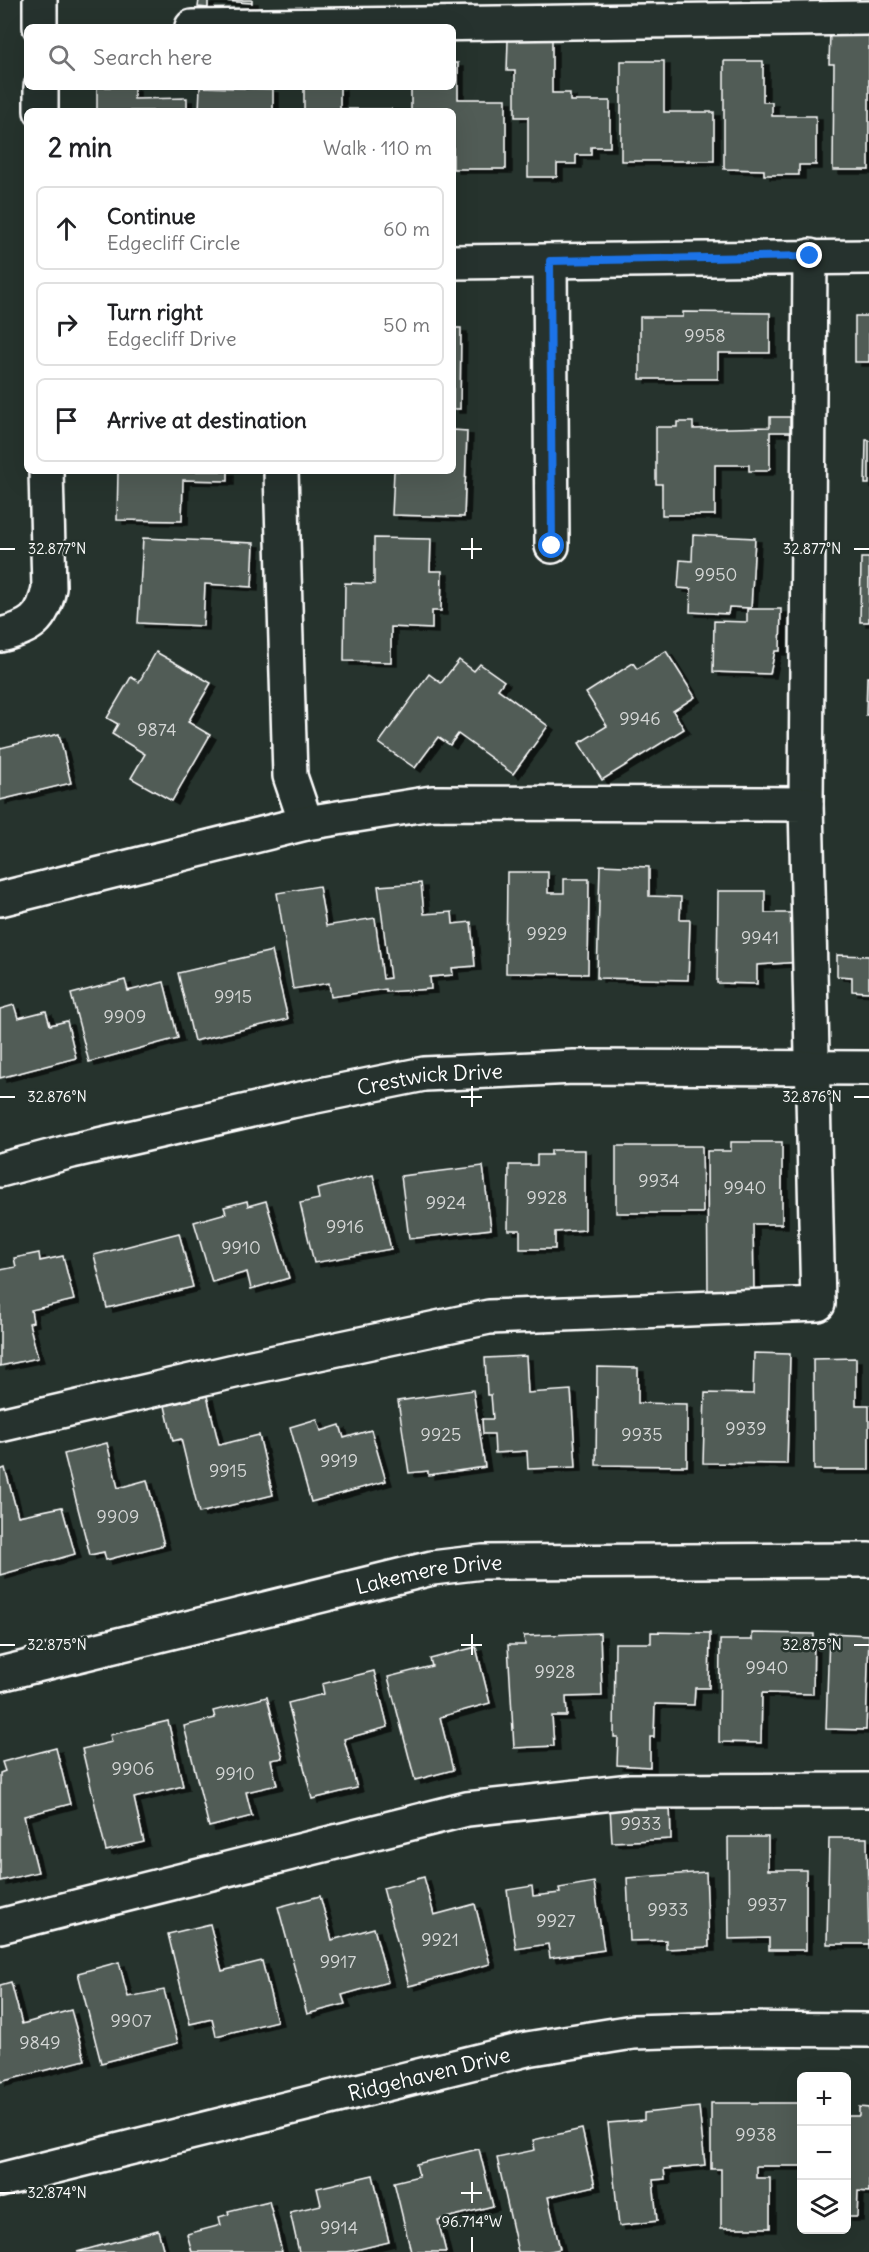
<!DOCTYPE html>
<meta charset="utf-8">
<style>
body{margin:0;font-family:Delius,sans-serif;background:#f2f2f2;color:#202124}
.controls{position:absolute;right:18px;bottom:18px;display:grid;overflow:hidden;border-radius:9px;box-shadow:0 6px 24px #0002}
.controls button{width:54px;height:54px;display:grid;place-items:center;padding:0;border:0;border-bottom:2px solid #e0e0e0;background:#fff;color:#202124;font:30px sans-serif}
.stop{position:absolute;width:18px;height:18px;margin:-14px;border:4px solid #1a73e8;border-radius:50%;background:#fff}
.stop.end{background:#1a73e8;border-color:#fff;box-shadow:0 2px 6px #0008}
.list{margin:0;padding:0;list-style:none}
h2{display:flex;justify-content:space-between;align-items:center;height:78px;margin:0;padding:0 24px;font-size:26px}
h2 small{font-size:20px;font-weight:400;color:#757577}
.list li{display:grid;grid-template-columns:39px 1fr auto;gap:18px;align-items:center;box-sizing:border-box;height:84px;margin:0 12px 12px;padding:0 12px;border:2px solid #e0e0e0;border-radius:9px}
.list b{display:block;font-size:22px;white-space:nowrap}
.list p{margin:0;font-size:20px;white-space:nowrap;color:#757577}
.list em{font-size:20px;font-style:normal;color:#757577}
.icon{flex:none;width:33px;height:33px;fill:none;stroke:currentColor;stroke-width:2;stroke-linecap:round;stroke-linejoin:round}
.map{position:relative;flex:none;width:869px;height:2252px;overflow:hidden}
.search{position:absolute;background:#fff;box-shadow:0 6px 24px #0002;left:24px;top:24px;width:432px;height:66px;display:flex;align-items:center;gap:15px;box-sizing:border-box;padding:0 21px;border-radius:9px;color:#757577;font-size:22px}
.panel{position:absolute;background:#fff;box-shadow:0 6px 24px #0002;left:24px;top:108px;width:432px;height:366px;border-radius:9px}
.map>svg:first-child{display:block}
.building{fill:#515c57;stroke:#fff;stroke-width:1.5;filter:url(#shadow)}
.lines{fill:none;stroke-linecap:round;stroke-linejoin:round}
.minor-casing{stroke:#fff;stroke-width:38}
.minor{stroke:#26332d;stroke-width:33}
.route{stroke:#1a73e8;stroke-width:8}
.ticks{fill:none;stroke:#fff;stroke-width:2}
.labels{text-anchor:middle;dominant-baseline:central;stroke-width:5;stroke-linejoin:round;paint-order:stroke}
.number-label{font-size:18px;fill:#d4d6d5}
.street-label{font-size:21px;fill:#fff;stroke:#26332d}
.ticks-label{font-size:15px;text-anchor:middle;fill:#fff;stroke:#26332d;stroke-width:5;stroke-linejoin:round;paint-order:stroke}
</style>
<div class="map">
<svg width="869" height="2252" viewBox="0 0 869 2252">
<defs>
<filter id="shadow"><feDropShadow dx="6" dy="4" stdDeviation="0" flood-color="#0009"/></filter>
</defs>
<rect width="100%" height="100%" fill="#26332d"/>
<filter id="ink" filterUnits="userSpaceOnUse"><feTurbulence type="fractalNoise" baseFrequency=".0167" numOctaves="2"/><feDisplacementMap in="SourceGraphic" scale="12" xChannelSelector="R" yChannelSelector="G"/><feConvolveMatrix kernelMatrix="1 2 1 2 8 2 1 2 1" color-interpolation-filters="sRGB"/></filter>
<g filter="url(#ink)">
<g class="building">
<path d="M199 0H252V3L208 0V8L198 7Z"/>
<path d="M830 31 869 32V170H833L834 64H829Z"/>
<path d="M508 40H552V93H570V101H610V147H591V155H576V164H557V177H528V117H515V71H507Z"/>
<path d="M621 61H664V112H714V161H621Z"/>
<path d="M724 61H763V102H772V116H816V165H799V175H764V170L724 169Z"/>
<path d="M453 63H458V99H506V169H453V111H411V87H453Z"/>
<path d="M97 87H134V99L187 98V111H97Z"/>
<path d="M200 87 273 89V111H199Z"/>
<path d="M304 87H340V109H391V111H304Z"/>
<path d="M683 312 770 313V353H718V379H640V317H683Z"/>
<rect x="855" y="316" width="14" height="46"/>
<path d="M453 328H461L460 409H453Z"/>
<path d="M770 417H790V432H770V468L767 471H749V465H715V515H662V484H656V427H677V422H693V429L770 427Z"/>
<path d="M453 430 467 431 464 517 392 515 394 471H453Z"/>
<path d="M866 440H869V484H865Z"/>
<path d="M118 471H228V481L183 480 182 521 117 520Z"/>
<path d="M693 535 755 538 751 608 729 607 728 614 690 612 691 589 678 588 680 560 692 561Z"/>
<path d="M143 538 254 543 252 587 205 584 203 626 138 623Z"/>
<path d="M374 538 431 539 430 571H442L441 611H432V629L391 627V662L344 661 345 583 374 584Z"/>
<path d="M861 558H869V622H860Z"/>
<path d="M747 609H781L780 651H775L770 674 713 672 714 621 747 622Z"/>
<path d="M666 651 695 697 673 711 684 729 602 780 579 743 607 726 586 693 633 663 637 669Z"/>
<path d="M156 652 211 683 188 722 210 735 172 801 131 778 145 754 112 734 118 724 107 718 131 677 139 682Z"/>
<path d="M459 660 474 671 480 664 504 681 498 689 548 726 513 774 458 734 450 745 438 737 415 768 379 743 429 674 441 683Z"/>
<path d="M867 677H869V715H866Z"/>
<path d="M59 734 71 783 0 800V748Z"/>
<path d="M600 865 649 867V896L681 897 680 920H690L688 980 597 978Z"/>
<path d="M507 872H548V893H564V879H589L588 974 506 973Z"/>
<path d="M421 883 424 914 452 912 453 924 471 922 475 966 452 968 453 975 430 977 431 989 386 992V989L331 997 329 983 293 989 277 893 319 886 326 926 375 918 383 979 390 978 378 886Z"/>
<path d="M718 891H765V913H802L801 962 757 965V984L717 983Z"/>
<path d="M272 951 288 1019 194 1041 178 973Z"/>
<path d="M837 955 869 956V992L852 991V977L837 976Z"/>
<path d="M125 980 128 991 164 982 178 1038 89 1062 71 994Z"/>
<path d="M14 1005 18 1018 46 1011 50 1025 67 1021 76 1058 0 1078V1009Z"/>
<path d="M731 1142H782V1224H753L754 1292 708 1293 707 1151H731Z"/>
<path d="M616 1146H702L703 1213H616Z"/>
<path d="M551 1150H585V1230L555 1232V1249H520V1230H508L509 1165H537V1155H551Z"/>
<path d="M483 1166 491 1229 409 1239 401 1176Z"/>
<path d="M373 1175 391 1249 314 1263 300 1203 319 1199 317 1189Z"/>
<path d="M247 1201 248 1206 266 1201 289 1278 251 1289 247 1272 212 1282 194 1222 226 1213 224 1207Z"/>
<path d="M179 1233 193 1287 107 1308 94 1255Z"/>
<path d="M39 1253 40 1261 63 1256 74 1300 31 1310 33 1322 29 1323 38 1358 0 1366V1270L16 1267 14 1258Z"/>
<path d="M754 1353 790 1354 787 1464 703 1463 705 1393 753 1394Z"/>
<path d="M526 1356 528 1393 571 1390 576 1467 528 1469 527 1451 495 1453 494 1434H483L482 1419H493L491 1395H487L485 1358Z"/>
<path d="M856 1358V1405H869V1470H814L813 1359Z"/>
<path d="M597 1367 638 1368V1403L687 1404V1466L596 1465Z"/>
<path d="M473 1390 485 1467 428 1475V1471L409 1473 398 1401Z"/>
<path d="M207 1396 219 1445 259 1435 273 1495 199 1513 181 1439 173 1441 165 1406Z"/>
<path d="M317 1419 321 1431 340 1425 344 1438 371 1430 386 1481 311 1502 290 1427Z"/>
<path d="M107 1443 118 1488 147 1480 164 1545 106 1560 104 1552 90 1555 64 1454Z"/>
<path d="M5 1468 18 1516 62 1507 75 1554 0 1575V1470Z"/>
<path d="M651 1632 710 1633 709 1688H695L694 1705 655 1704 654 1737H650V1767L617 1765 618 1737H614L615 1643H651Z"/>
<path d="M600 1633 602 1696 566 1697 567 1716H552L554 1746 514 1748 508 1645H525L524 1636Z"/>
<path d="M752 1633 814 1634 813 1694 762 1693 761 1743 719 1742 720 1640H752Z"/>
<path d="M829 1633 869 1635 866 1730 826 1729Z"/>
<path d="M476 1647 490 1703 440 1717 453 1770 415 1780 388 1677 432 1666 430 1659Z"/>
<path d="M374 1671 388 1727 344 1739 357 1788 312 1799 288 1703 324 1694 322 1684Z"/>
<path d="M267 1697 283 1758 271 1760 277 1785 246 1792 252 1816 209 1827 184 1726 215 1718 213 1711Z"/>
<path d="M168 1721 183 1786 134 1798 144 1842 106 1851 82 1749 112 1742 110 1735Z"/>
<path d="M56 1748 70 1804 24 1816 38 1872 0 1881V1773L5 1771 2 1762Z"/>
<path d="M670 1804 671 1839 612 1842 610 1807Z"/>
<path d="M728 1837H768V1870H806V1950H769V1938L729 1939Z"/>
<path d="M829 1838H867L869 1950V1944H827Z"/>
<path d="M706 1872 709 1947 666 1949V1940L630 1941 627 1878Z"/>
<path d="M424 1877 434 1915 475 1904 490 1964 409 1986 383 1888Z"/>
<path d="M594 1882 604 1950 550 1958 548 1944 516 1949 507 1890 532 1886 533 1896 560 1893 559 1888Z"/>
<path d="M320 1896 332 1940 374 1928 388 1982 342 1995 345 2004 307 2014 278 1907Z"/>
<path d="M210 1924 222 1971 262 1961 277 2021 216 2036 212 2019 190 2024 168 1934Z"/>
<path d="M119 1962 128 1997 164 1990 178 2043 101 2063 78 1973Z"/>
<path d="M11 1982 22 2024 71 2010 85 2060 0 2082V1985Z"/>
<path d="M711 2103H802V2166H756V2178H770V2228H721V2169H711Z"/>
<path d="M699 2107 705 2165 664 2169 665 2179 653 2180 657 2221 619 2226 608 2123 644 2120V2113Z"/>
<path d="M859 2107 869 2108V2192L858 2191 857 2217H846V2116H859Z"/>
<path d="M582 2129 595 2186 548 2197 560 2249 546 2252H518L497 2158 535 2150 533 2140Z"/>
<path d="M479 2149 493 2206 438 2220 446 2252H411L394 2182 419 2176 416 2164Z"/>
<path d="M373 2175 389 2242 347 2252H299L290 2212 321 2205 317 2188Z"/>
<path d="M269 2201 282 2252H192L187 2234 221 2225 219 2217 229 2214 228 2211Z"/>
<path d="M158 2230 164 2252H77Z"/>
</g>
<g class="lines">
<g class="minor-casing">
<g id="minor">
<path d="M40 0V27"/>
<path d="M192 27 869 18"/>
<path d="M41 87V111"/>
<path d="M550 261 552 546"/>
<path d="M453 262 869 257"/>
<path d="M281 471 290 776 306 823"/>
<path d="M0 635C30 628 43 620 49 588L46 471"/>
<path d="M806 804 810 256"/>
<path d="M0 899 306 823 432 803 806 804 818 1304 489 1317 252 1367 0 1425"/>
<path id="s1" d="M0 1170 72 1151 291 1101 424 1074 574 1067 869 1068"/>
<path id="s2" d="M0 1674 432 1568 483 1562 869 1560"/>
<path d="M0 1926 467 1809 631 1791 869 1790"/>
<path id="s3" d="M0 2180 527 2049 633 2032 730 2029 869 2030"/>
</g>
</g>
<use href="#minor" class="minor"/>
</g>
</g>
<g class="lines" filter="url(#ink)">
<path class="route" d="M552 546 550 261 810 256"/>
</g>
<path class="ticks" d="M472 538V559M0 549H15M461 549H482M854 549H869M472 1086V1107M0 1097H15M461 1097H482M854 1097H869M472 1634V1655M0 1645H15M461 1645H482M854 1645H869M472 2182V2203M0 2193H15M461 2193H482M472 2237V2252"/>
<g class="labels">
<g class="number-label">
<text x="705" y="335">9958</text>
<text x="716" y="574">9950</text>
<text x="640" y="718">9946</text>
<text x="157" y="729">9874</text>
<text x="547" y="933">9929</text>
<text x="760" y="937">9941</text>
<text x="233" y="996">9915</text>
<text x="125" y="1016">9909</text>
<text x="659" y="1180">9934</text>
<text x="745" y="1187">9940</text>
<text x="547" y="1197">9928</text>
<text x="446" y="1202">9924</text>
<text x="345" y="1226">9916</text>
<text x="241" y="1247">9910</text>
<text x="746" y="1428">9939</text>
<text x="441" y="1434">9925</text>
<text x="642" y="1434">9935</text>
<text x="339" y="1460">9919</text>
<text x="228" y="1470">9915</text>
<text x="118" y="1516">9909</text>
<text x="767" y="1667">9940</text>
<text x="555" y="1671">9928</text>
<text x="133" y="1768">9906</text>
<text x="235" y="1773">9910</text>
<text x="641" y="1823">9933</text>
<text x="767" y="1904">9937</text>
<text x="668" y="1909">9933</text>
<text x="556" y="1920">9927</text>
<text x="440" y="1939">9921</text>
<text x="338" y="1961">9917</text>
<text x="131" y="2020">9907</text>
<text x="40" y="2042">9849</text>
<text x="756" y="2134">9938</text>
<text x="339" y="2227">9914</text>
</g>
<g class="street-label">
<text stroke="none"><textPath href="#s1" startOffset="440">Crestwick Drive</textPath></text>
<text stroke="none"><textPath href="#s2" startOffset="441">Lakemere Drive</textPath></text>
<text stroke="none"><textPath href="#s3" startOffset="442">Ridgehaven Drive</textPath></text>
</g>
</g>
<g class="ticks-label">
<text x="57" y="554">32.877°N</text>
<text x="812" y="554">32.877°N</text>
<text x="57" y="1102">32.876°N</text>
<text x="812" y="1102">32.876°N</text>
<text x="57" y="1650">32.875°N</text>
<text x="812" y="1650">32.875°N</text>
<text x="57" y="2198">32.874°N</text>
<text x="472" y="2227">96.714°W</text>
</g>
</svg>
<div class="controls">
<button>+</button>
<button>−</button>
<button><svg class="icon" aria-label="layers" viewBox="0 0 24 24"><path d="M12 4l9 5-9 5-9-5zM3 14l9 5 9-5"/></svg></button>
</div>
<div class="stop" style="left:552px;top:546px"></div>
<div class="stop end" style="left:810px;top:256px"></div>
<div class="search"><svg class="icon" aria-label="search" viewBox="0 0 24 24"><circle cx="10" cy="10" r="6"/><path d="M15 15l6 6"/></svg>Search here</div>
<section class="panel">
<h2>2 min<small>Walk · 110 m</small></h2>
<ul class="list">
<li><svg class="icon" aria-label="ahead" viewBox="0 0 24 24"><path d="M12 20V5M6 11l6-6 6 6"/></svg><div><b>Continue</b><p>Edgecliff Circle</p></div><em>60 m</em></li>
<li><svg class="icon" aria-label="right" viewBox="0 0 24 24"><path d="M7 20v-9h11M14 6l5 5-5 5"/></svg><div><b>Turn right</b><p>Edgecliff Drive</p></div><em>50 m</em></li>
<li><svg class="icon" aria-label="arrive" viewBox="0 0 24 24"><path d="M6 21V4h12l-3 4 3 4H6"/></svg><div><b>Arrive at destination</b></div></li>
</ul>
</section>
</div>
